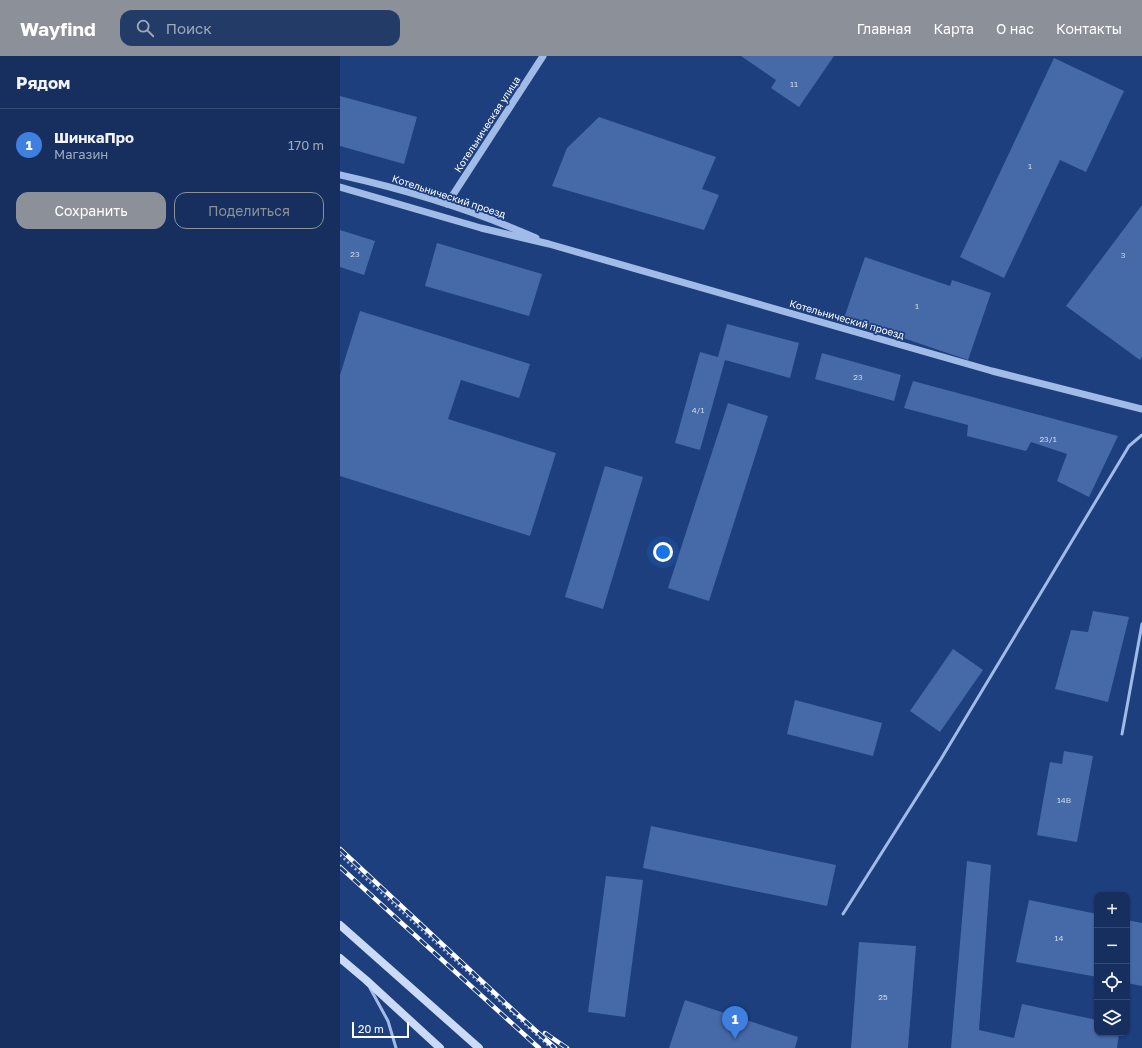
<!DOCTYPE html>
<html lang="ru">
<meta charset="utf-8">
<style>
body{margin:0;font-family:"Golos Text",sans-serif;background:#233b67;color:#f1f3f6}
.controls{position:absolute;right:12px;bottom:12px;display:grid;overflow:hidden;border-radius:8px;box-shadow:0 1px 3px #0004}
.controls button{width:36px;height:36px;display:grid;place-items:center;padding:0;border:0;border-bottom:1px solid #354a73;background:#162f5e;color:#f1f3f6;font:20px sans-serif}
.scale{position:absolute;left:12px;bottom:10px;width:57px;box-sizing:border-box;padding-left:4px;border:2px solid #fff;border-top:0;font-size:11px;line-height:14px;white-space:nowrap;color:#fff;-webkit-text-stroke:3px #1d3f7e;paint-order:stroke}
.you{position:absolute;left:323px;top:496px;width:14px;height:14px;margin:-10px;border:3px solid #fff;border-radius:50%;background:#1a73e8;box-shadow:0 0 0 6px #1a73e833}
.badge{display:grid;place-items:center;width:26px;height:26px;border-radius:50%;background:#8c9099;color:#fff;font-size:13px;font-weight:700}
.pin{position:absolute;translate:-50% -33px;filter:drop-shadow(0 1px 2px #0008)}
.pin::after{content:'';position:absolute;top:21px;width:14px;height:12px;background:inherit;clip-path:polygon(0 0,100% 0,50% 100%)}
.list{margin:0;padding:0;list-style:none}
h2{display:flex;justify-content:space-between;align-items:center;height:52px;margin:0;padding:0 16px;font-size:17px}
h2 small{font-size:13px;font-weight:400;color:#9ea9bc}
.list li{display:grid;grid-template-columns:26px 1fr auto;gap:12px;align-items:center;box-sizing:border-box;height:72px;padding:0 16px;border-top:1px solid #354a73}
.list b{display:block;font-size:15px;white-space:nowrap}
.list p{margin:0;font-size:13px;white-space:nowrap;color:#9ea9bc}
.list em{font-size:13px;font-style:normal;color:#9ea9bc}
.actions{display:flex;gap:8px;padding:12px 16px}
.actions a{flex:1;padding:9px 0;border:1px solid #8c9099;border-radius:12px;text-align:center;font-size:14px;color:#8c9099}
.actions .main{background:#8c9099;color:#fff}
.icon{flex:none;width:22px;height:22px;fill:none;stroke:currentColor;stroke-width:2;stroke-linecap:round;stroke-linejoin:round}
.map{position:relative;flex:none;width:802px;height:992px;overflow:hidden}
header{display:flex;align-items:center;gap:24px;box-sizing:border-box;height:56px;padding:0 20px;background:#8c9099;color:#fff}
header strong{font-size:19px}
nav{display:flex;gap:22px;margin-inline-start:auto;font-size:14px}
.search{width:280px;height:36px;background:#233b67;display:flex;align-items:center;gap:10px;box-sizing:border-box;padding:0 14px;border-radius:12px;color:#9ea9bc;font-size:15px}
main{display:flex}
aside{flex:1;background:#162f5e}
.map>svg:first-child{display:block}
.building{fill:#4669a8}
.lines{fill:none;stroke-linecap:round;stroke-linejoin:round}
.path{stroke:#a1bbe8;stroke-width:2.5;stroke-dasharray:2 3;stroke-linecap:butt}
.service{stroke:#a1bbe8;stroke-width:3}
.tertiary{stroke:#a1bbe8;stroke-width:7}
.secondary{stroke:#cbdaf6;stroke-width:8}
.rail-casing{stroke:#fff;stroke-width:4.5}
.rail{stroke:#1d3f7e;stroke-width:3;stroke-dasharray:9;stroke-linecap:butt}
.labels{text-anchor:middle;dominant-baseline:central;stroke-width:3.5;stroke-linejoin:round;paint-order:stroke}
.number-label{font-size:8px;fill:#d1dae9}
.street-label{font-size:10px;fill:#fff;stroke:#1d3f7e}
</style>
<header>
<strong>Wayfind</strong>
<div class="search"><svg class="icon" aria-label="search" viewBox="0 0 24 24"><circle cx="10" cy="10" r="6"/><path d="M15 15l6 6"/></svg>Поиск</div>
<nav><a>Главная</a><a>Карта</a><a>О нас</a><a>Контакты</a></nav>
</header>
<main>
<aside>
<h2>Рядом<small></small></h2>
<ul class="list">
<li><span class="badge" style="background:#3f7fe0">1</span><div><b>ШинкаПро</b><p>Магазин</p></div><em>170 m</em></li>
</ul>
<div class="actions"><a class="main">Сохранить</a><a>Поделиться</a></div>
</aside>
<div class="map">
<svg width="802" height="992" viewBox="0 0 802 992">
<rect width="100%" height="100%" fill="#1d3f7e"/>
<g class="building">
<path d="M401 0H494L459 51 431 32 436 24Z"/>
<path d="M714 2 784 35 746 116 720 104 664 222 620 201Z"/>
<path d="M0 40 77 61 64 108 0 90Z"/>
<path d="M259 61 376 101 362 133 379 139 364 174 212 130 227 92Z"/>
<path d="M802 149V301L800 304 726 250Z"/>
<path d="M0 174 35 185 24 219 0 211Z"/>
<path d="M97 187 202 218 189 260 85 230Z"/>
<path d="M525 201 610 230 612 224 651 237 628 304 504 262Z"/>
<path d="M20 255 190 308 179 342 121 324 108 363 216 397 190 480 0 420V319Z"/>
<path d="M387 268 459 287 450 322 385 304 360 394 335 387 360 296 378 301Z"/>
<path d="M482 297 561 319 554 345 475 323Z"/>
<path d="M573 325 778 380 749 441 717 425 727 398 691 386 686 395 627 380 628 369 564 352Z"/>
<path d="M388 347 428 360 369 545 328 532Z"/>
<path d="M265 410 303 421 263 553 225 541Z"/>
<path d="M753 555 789 561 768 646 715 633 731 574 748 576Z"/>
<path d="M613 593 643 614 600 676 570 655Z"/>
<path d="M455 644 542 667 533 700 447 678Z"/>
<path d="M724 695 753 700 737 786 697 779 710 706 722 708Z"/>
<path d="M311 770 496 809 487 850 303 812Z"/>
<path d="M627 805 651 809 639 974 674 982 682 948 757 964V977H779L777 992H611Z"/>
<path d="M266 820 303 824 285 961 248 956Z"/>
<path d="M689 844 757 858V921L676 906Z"/>
<path d="M787 864 802 867V930L787 927Z"/>
<path d="M519 886 576 890 568 992H511Z"/>
<path d="M345 944 458 981 455 992H329Z"/>
</g>
<g class="lines">
<path class="path" d="M0 799 211 992"/>
<g class="service">
<path d="M782 678 802 568"/>
<path d="M503 858 601 703 789 390 802 379"/>
<path d="M30 932 48 965 56 992"/>
</g>
<g class="tertiary">
<path d="M0 119C67 134 133 154 196 182"/>
<path d="M0 131 141 172 209 188 652 315 802 353"/>
<path d="M107 148 203 0"/>
</g>
<g class="secondary">
<path d="M0 869 139 992"/>
<path d="M0 902 26 924 100 992"/>
</g>
<g class="rail-casing">
<g id="rail">
<path d="M0 793 174 955 215 992"/>
<path d="M0 811 199 992"/>
<path d="M205 977 227 992"/>
</g>
</g>
<use href="#rail" class="rail"/>
</g>
<g class="labels">
<g class="number-label">
<text x="454" y="28">11</text>
<text x="690" y="110">1</text>
<text x="15" y="198">23</text>
<text x="783" y="199">3</text>
<text x="577" y="250">1</text>
<text x="518" y="321">23</text>
<text x="358" y="354">4/1</text>
<text x="708" y="383">23/1</text>
<text x="724" y="744">14В</text>
<text x="719" y="882">14</text>
<text x="543" y="941">25</text>
</g>
<g class="street-label">
<text transform="translate(147 68) rotate(-57)">Котельническая улица</text>
<text transform="translate(109 140) rotate(18)">Котельнический проезд</text>
<text transform="translate(507 263) rotate(16)">Котельнический проезд</text>
</g>
</g>
</svg>
<div class="controls">
<button>+</button>
<button>−</button>
<button><svg class="icon" aria-label="locate" viewBox="0 0 24 24"><circle cx="12" cy="12" r="6"/><path d="M12 2v4M12 18v4M2 12h4M18 12h4"/></svg></button>
<button><svg class="icon" aria-label="layers" viewBox="0 0 24 24"><path d="M12 4l9 5-9 5-9-5zM3 14l9 5 9-5"/></svg></button>
</div>
<div class="scale">20 m</div>
<div class="you"></div>
<div class="pin badge" style="left:395px;top:983px;background:#3f7fe0">1</div>
</div>
</main>
